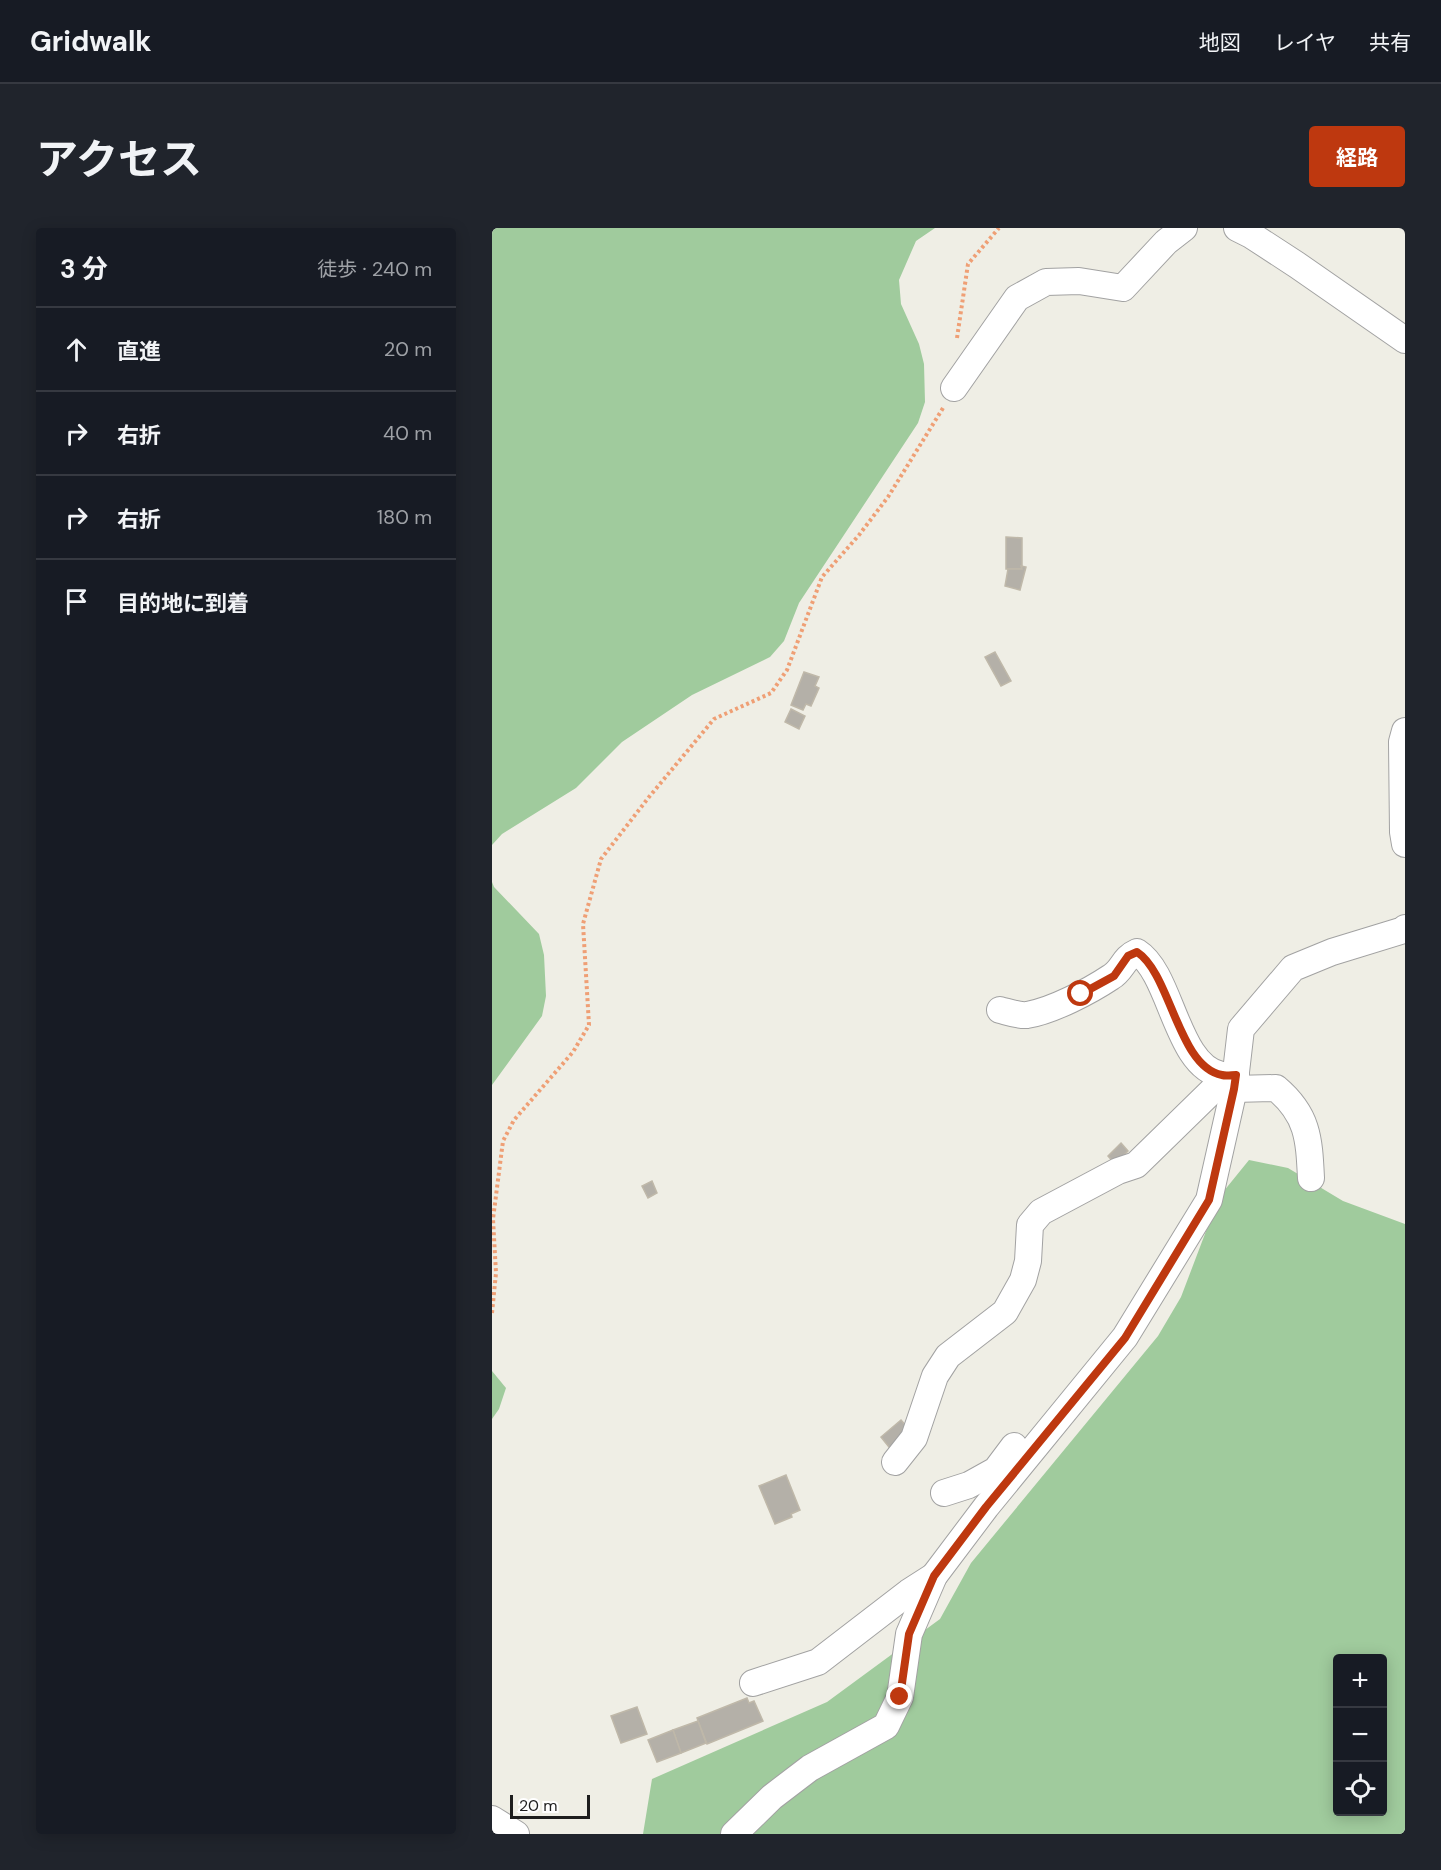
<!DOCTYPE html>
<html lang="ja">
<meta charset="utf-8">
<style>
body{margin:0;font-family:"DM Sans","Noto Sans JP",sans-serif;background:#20242c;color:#f1f3f6}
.controls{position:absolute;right:18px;bottom:18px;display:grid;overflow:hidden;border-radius:6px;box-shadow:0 3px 15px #0003}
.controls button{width:54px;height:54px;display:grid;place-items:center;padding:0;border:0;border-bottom:2px solid #363941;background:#171b24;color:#f1f3f6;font:30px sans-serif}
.scale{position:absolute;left:18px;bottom:15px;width:80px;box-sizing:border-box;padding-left:6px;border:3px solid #1e1e1e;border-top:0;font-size:16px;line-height:21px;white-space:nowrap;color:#1e1e1e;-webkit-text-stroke:4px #fff;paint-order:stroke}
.stop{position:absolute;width:18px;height:18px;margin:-14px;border:4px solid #be380f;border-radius:50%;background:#fff}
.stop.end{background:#be380f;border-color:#fff;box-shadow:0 2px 6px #0008}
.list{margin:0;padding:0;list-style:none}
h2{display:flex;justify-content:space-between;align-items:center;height:78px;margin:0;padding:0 24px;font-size:26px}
h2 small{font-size:20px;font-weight:400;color:#9ea1a6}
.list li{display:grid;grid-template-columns:39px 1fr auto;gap:18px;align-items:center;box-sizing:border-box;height:84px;padding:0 24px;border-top:2px solid #363941}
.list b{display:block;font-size:22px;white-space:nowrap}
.list em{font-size:20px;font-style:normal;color:#9ea1a6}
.icon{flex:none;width:33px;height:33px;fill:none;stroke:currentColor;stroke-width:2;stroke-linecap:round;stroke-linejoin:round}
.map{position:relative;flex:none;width:913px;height:1606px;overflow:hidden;border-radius:6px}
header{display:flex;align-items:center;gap:36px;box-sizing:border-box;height:84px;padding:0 30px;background:#171b24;border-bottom:2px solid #363941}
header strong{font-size:28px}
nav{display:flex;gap:33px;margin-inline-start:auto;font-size:21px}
.intro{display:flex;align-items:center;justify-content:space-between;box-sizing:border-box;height:144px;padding:0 36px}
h1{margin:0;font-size:42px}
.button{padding:15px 27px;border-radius:6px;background:#be380f;color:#fff;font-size:21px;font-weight:700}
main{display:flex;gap:36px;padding:0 36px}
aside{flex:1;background:#171b24;border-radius:6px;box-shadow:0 3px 15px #0003}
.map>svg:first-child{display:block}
.forest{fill:#a0cb9d;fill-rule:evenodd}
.building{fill:#b4b0a8;stroke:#bfb8a9;stroke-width:1.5}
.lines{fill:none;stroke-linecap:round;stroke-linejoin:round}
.minor-casing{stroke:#a2a2a2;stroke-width:28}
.path{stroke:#ef9f75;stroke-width:4;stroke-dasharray:3 3;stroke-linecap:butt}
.minor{stroke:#fff;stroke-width:26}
.route{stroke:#be380f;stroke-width:8}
</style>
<header>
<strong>Gridwalk</strong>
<nav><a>地図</a><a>レイヤ</a><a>共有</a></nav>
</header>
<div class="intro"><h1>アクセス</h1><a class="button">経路</a></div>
<main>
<aside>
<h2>3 分<small>徒歩 · 240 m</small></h2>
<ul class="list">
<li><svg class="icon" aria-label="ahead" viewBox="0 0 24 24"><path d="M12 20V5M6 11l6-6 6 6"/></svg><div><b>直進</b></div><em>20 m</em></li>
<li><svg class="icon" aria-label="right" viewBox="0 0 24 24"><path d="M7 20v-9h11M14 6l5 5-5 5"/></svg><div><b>右折</b></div><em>40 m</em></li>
<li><svg class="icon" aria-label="right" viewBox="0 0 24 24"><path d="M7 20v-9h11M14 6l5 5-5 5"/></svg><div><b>右折</b></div><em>180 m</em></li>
<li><svg class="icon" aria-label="arrive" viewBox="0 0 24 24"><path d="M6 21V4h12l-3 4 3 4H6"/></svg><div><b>目的地に到着</b></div></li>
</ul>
</aside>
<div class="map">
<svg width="913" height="1606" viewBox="0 0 913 1606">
<rect width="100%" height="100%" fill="#efeee5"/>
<g class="forest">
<path d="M0 0H443L424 13 407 52 409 76 427 116 432 136 433 174 426 195 307 375 292 413 278 429 200 467 130 514 84 560 10 606 0 617Z"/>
<path d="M0 654 2 659 47 706 52 727 54 768 50 788 0 857Z"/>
<path d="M757 932 796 940 851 973 913 996V1606H151L160 1551 335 1474 448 1391 479 1335 666 1108 689 1069 727 969ZM846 1430H890V1584H846Z"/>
<path d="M0 1143 14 1160 7 1181 0 1191Z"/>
</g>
<g class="building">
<path d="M514 309 530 310V341H514Z"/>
<path d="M529 338 534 339 528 362 513 358 516 341H530Z"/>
<path d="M503 424 519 453 509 458 493 429Z"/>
<path d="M312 444 327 449 323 458 327 460 319 478 314 476 311 482 299 477Z"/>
<path d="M299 481 313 488 307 501 293 494Z"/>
<path d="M629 915 636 923 623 936 616 928Z"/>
<path d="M160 953 165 965 156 970 150 958Z"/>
<path d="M409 1192 416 1200 401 1224 389 1209Z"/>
<path d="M294 1247 308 1282 299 1286 300 1289 283 1296 267 1258Z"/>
<path d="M255 1470 257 1475 262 1473 271 1493 215 1516 205 1490Z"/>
<path d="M145 1479 155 1506 129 1515 119 1488Z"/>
<path d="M206 1493 214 1515 189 1525 181 1502Z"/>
<path d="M181 1502 189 1525 165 1534 156 1512Z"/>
</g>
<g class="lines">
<g class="minor-casing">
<g id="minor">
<path d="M745 0 759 7 805 37 913 112"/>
<path d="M462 160 525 70 554 54 587 53 631 60 674 14 692 0"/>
<path d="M913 503 910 514 911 604 913 616"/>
<path d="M508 782C516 784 527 788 535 787 560 783 598 763 619 749 631 742 631 730 645 724 680 746 684 839 730 847 734 848 740 847 744 847"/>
<path d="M742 861 784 860C816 887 817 910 819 950"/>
<path d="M403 1234 422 1210 443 1148 456 1128 513 1084 531 1052 536 1033 538 997 549 984 626 943 644 937 728 855 744 847"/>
<path d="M452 1265 477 1257 504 1242 522 1218"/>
<path d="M261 1455 326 1434 417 1364 442 1348"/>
<path d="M0 1591 24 1606"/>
<path d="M242 1606 280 1569 318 1540 394 1498 408 1469 417 1406 442 1348 494 1279 633 1109 717 972 742 861 749 801 801 740 840 724 912 702 913 700"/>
</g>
</g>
<g class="path">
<path d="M465 110 476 36 507 0"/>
<path d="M0 1085 4 1045 1 991 11 913 22 892 81 824 97 797 91 696 109 631 157 569 222 491 279 465 295 442 330 349 367 307 396 269 451 180"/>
</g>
<use href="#minor" class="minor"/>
</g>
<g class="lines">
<path class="route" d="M408 1469 417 1406 442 1348 494 1279 633 1110 717 972 742 861 744 847C740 847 734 848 730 847 686 839 679 746 645 724L636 728 622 748 589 766"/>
</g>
</svg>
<div class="controls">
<button>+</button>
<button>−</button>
<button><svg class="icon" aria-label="locate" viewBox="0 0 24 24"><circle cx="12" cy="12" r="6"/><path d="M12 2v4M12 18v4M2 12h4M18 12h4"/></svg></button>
</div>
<div class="scale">20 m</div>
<div class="stop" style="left:589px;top:766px"></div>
<div class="stop end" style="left:408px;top:1469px"></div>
</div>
</main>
